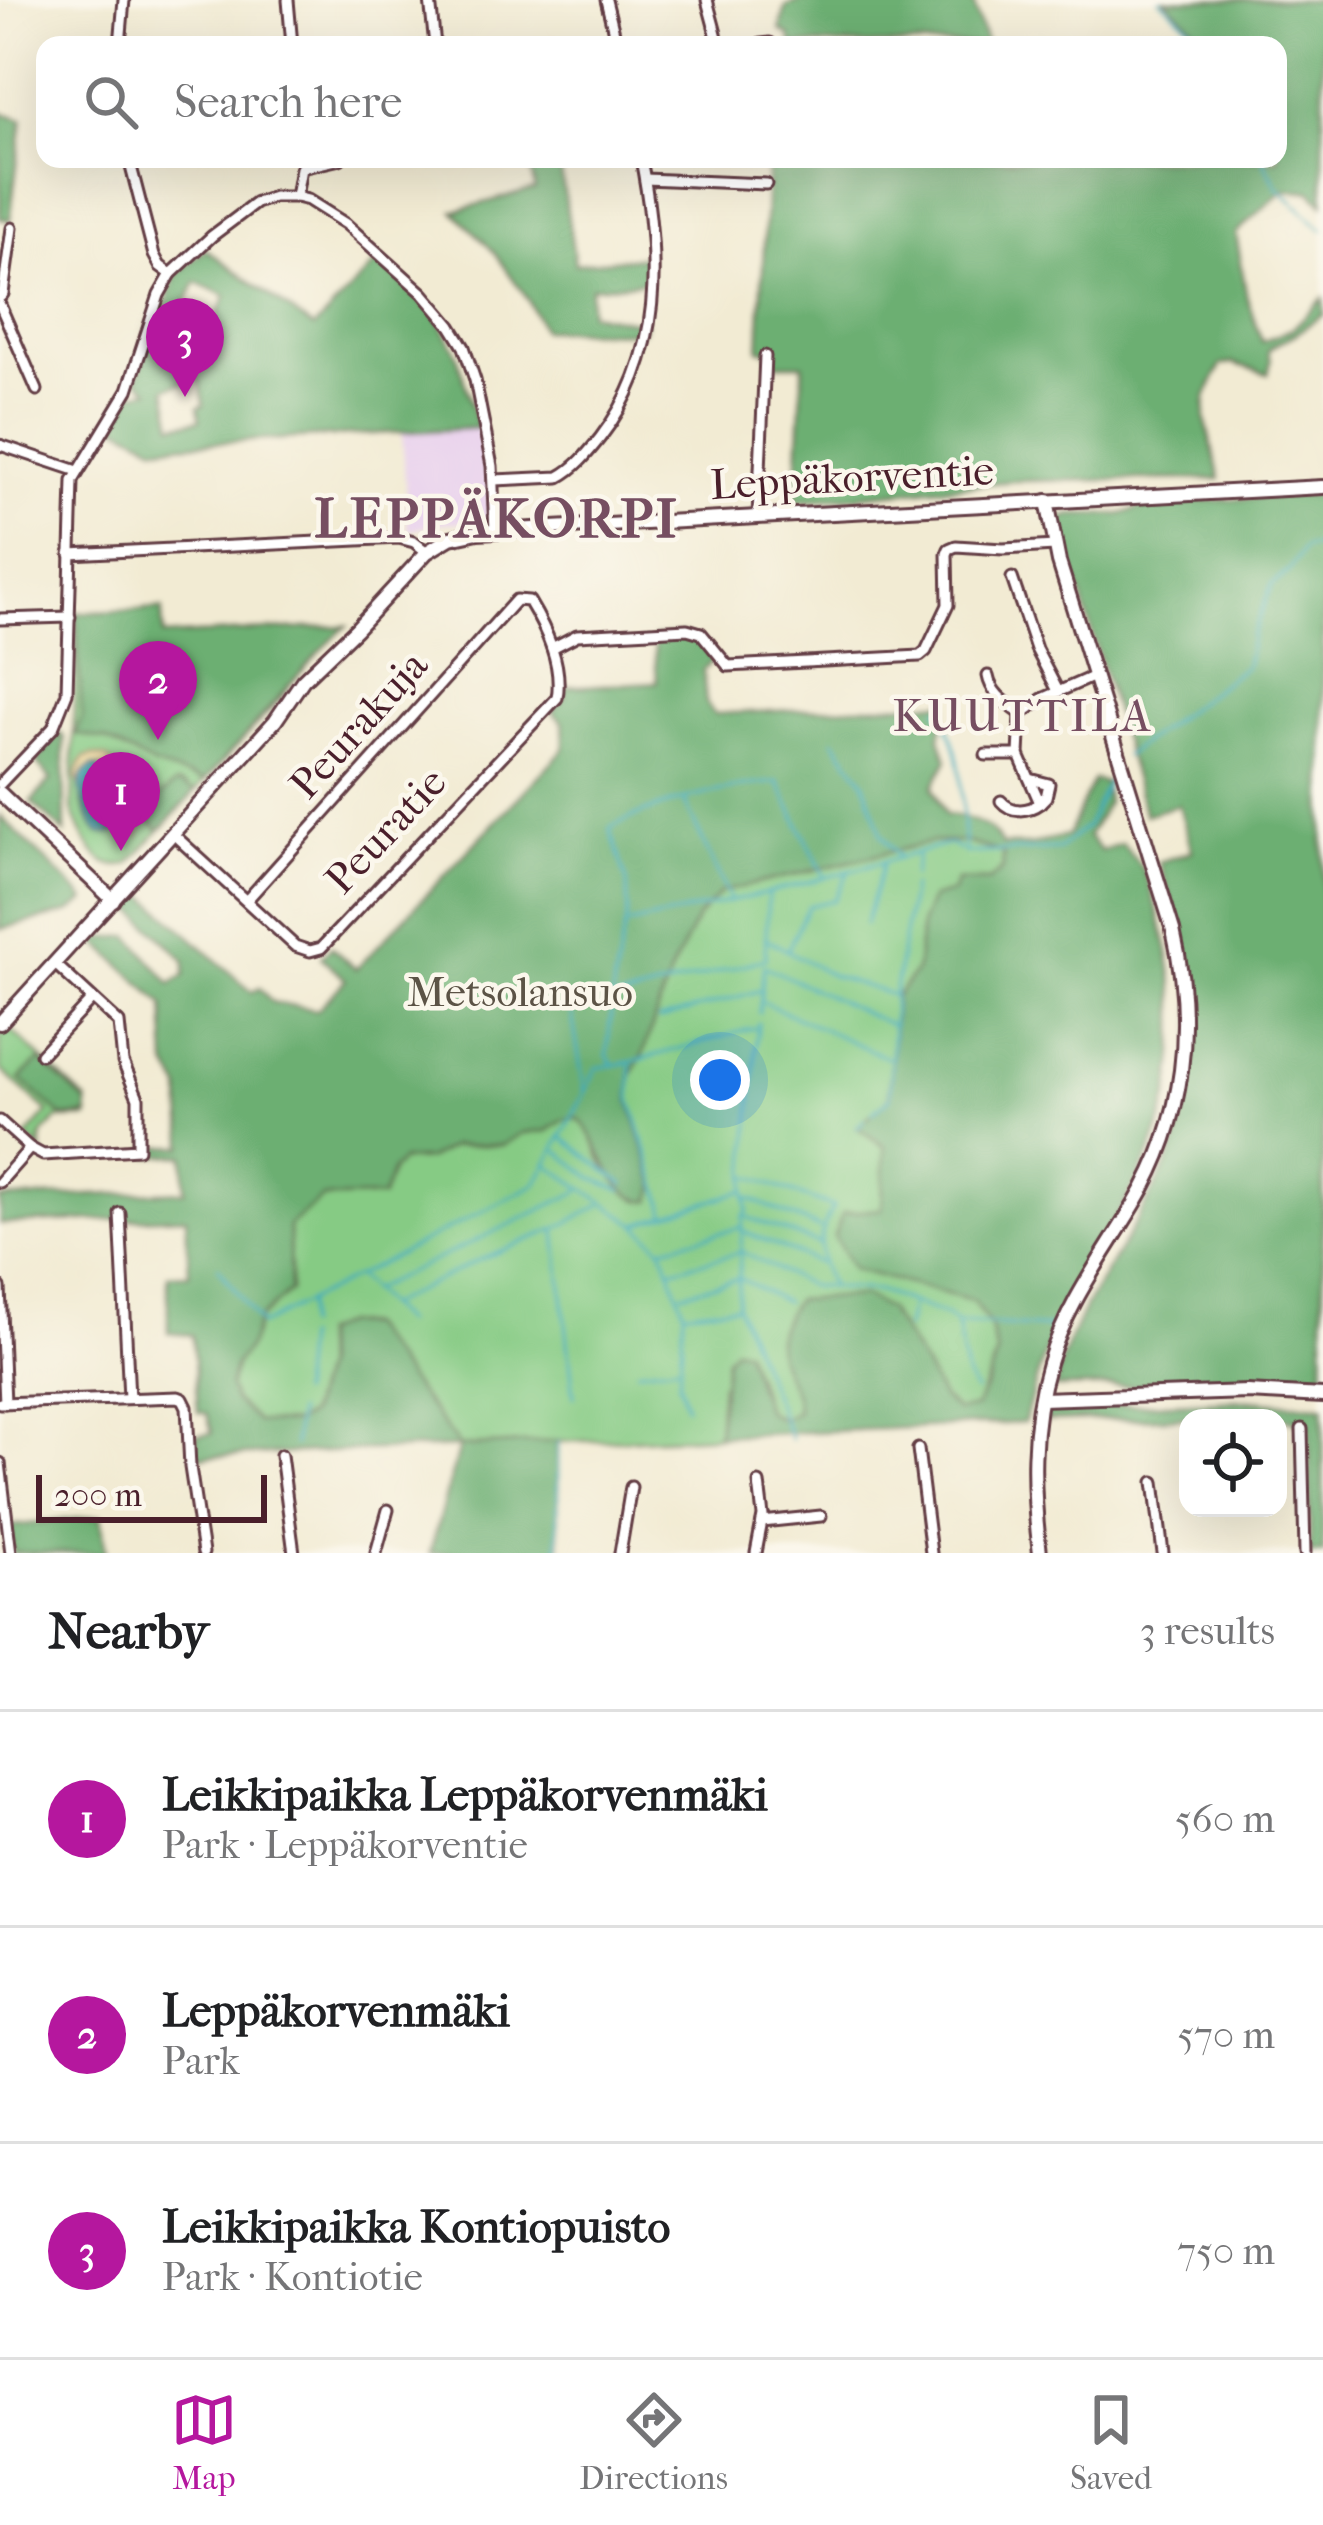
<!DOCTYPE html>
<meta charset="utf-8">
<style>
body{margin:0;font-family:"IM FELL French Canon",serif;background:#f6f6f6;color:#202124}
.controls{position:absolute;right:36px;bottom:36px;display:grid;overflow:hidden;border-radius:24px;box-shadow:0 12px 48px #0002}
.controls button{width:108px;height:108px;display:grid;place-items:center;padding:0;border:0;border-bottom:3px solid #e0e0e0;background:#fff;color:#202124;font:60px sans-serif}
.scale{position:absolute;left:36px;bottom:30px;width:231px;box-sizing:border-box;padding-left:12px;border:6px solid #4a1f2b;border-top:0;font-size:33px;line-height:42px;white-space:nowrap;color:#4a1f2b;-webkit-text-stroke:9px #fbf7ec;paint-order:stroke}
.you{position:absolute;left:720px;top:1080px;width:42px;height:42px;margin:-30px;border:9px solid #fff;border-radius:50%;background:#1a73e8;box-shadow:0 0 0 18px #1a73e833}
.badge{display:grid;place-items:center;width:78px;height:78px;border-radius:50%;background:#b5179e;color:#fff;font-size:39px;font-weight:700}
.pin{position:absolute;translate:-50% -99px;filter:drop-shadow(0 3px 6px #0008)}
.pin::after{content:'';position:absolute;top:63px;width:42px;height:36px;background:inherit;clip-path:polygon(0 0,100% 0,50% 100%)}
.list{margin:0;padding:0;list-style:none}
h2{display:flex;justify-content:space-between;align-items:center;height:156px;margin:0;padding:0 48px;font-size:51px}
h2 small{font-size:39px;font-weight:400;color:#757577}
.list li{display:grid;grid-template-columns:78px 1fr auto;gap:36px;align-items:center;box-sizing:border-box;height:216px;padding:0 48px;border-top:3px solid #e0e0e0}
.list b{display:block;font-size:45px;white-space:nowrap}
.list p{margin:0;font-size:39px;white-space:nowrap;color:#757577}
.list em{font-size:39px;font-style:normal;color:#757577}
.icon{flex:none;width:66px;height:66px;fill:none;stroke:currentColor;stroke-width:2;stroke-linecap:round;stroke-linejoin:round}
.map{position:relative;flex:none;width:1323px;height:1553px;overflow:hidden}
.search{position:absolute;background:#fff;box-shadow:0 12px 48px #0002;left:36px;right:36px;top:36px;height:132px;display:flex;align-items:center;gap:30px;box-sizing:border-box;padding:0 42px;border-radius:24px;color:#757577;font-size:45px}
.sheet{height:804px;background:#fff}
nav{display:flex;justify-content:space-around;align-items:center;box-sizing:border-box;height:168px;border-top:3px solid #e0e0e0;background:#fff;font-size:33px;color:#757577}
nav a{display:grid;justify-items:center;gap:6px}
nav .on{color:#b5179e}
.map>svg:first-child{display:block}
.built{fill:#e9d2ed}
.green{fill:#86cb84;stroke:#687558;stroke-width:3}
.forest{fill:#6caf72;stroke:#5b674e;stroke-width:3;fill-rule:evenodd}
.sand{fill:#eeda9e;stroke:#9c7c64;stroke-width:3}
.water{fill:#3eacbc;stroke:#446674;stroke-width:3}
.lines{fill:none;stroke-linecap:round;stroke-linejoin:round}
.stream{stroke:#3eacbc;stroke-width:3}
.minor-casing{stroke:#633e44;stroke-width:15}
.tertiary-casing{stroke:#633e44;stroke-width:18}
.minor{stroke:#fff;stroke-width:9}
.tertiary{stroke:#fff;stroke-width:12}
.labels{text-anchor:middle;dominant-baseline:central;stroke-width:9;stroke-linejoin:round;paint-order:stroke}
.street-label{font-size:42px;fill:#4a1f2b;stroke:#fbf7ec}
.park-label{font-size:42px;fill:#5c5346;stroke:#fbf7ec}
.neighbourhood-label{font-size:45px;letter-spacing:3px;fill:#764e61;stroke:#fbf7ec}
.district-label{font-size:54px;font-weight:bold;letter-spacing:3px;fill:#764e61;stroke:#fbf7ec}
</style>
<div class="map">
<svg width="1323" height="1553" viewBox="0 0 1323 1553">
<rect width="100%" height="100%" fill="#fbf7ec"/>
<filter id="ink" filterUnits="userSpaceOnUse"><feTurbulence type="fractalNoise" baseFrequency=".00833" numOctaves="2"/><feDisplacementMap in="SourceGraphic" scale="24" xChannelSelector="R" yChannelSelector="G"/><feConvolveMatrix kernelMatrix="1 2 1 2 8 2 1 2 1" color-interpolation-filters="sRGB"/></filter>
<filter id="wash" filterUnits="userSpaceOnUse"><feTurbulence type="fractalNoise" baseFrequency=".004" numOctaves="4" result="noise"/><feDisplacementMap in="SourceGraphic" scale="48" xChannelSelector="R" yChannelSelector="G"/><feGaussianBlur stdDeviation="2.7" result="paint"/><feColorMatrix in="noise" values="0 0 0 0 0 0 0 0 0 0 0 0 0 0 0 0 0 1.4 0 .05"/><feComposite in="paint" operator="in"/></filter>
<g filter="url(#wash)">
<rect width="100%" height="100%" fill="#f2ebd3"/>
<path class="built" d="M478 428 488 479 490 512 486 519 480 522 444 523 408 531 402 432Z"/>
<g class="green">
<path d="M162 609 163 636 346 626 302 667 280 699 129 864C98 875 81 835 72 810L76 613Z"/>
<path d="M933 842H966L1003 853V869L989 881H957L953 892 921 923 917 969 895 998 882 1210 853 1269 973 1301 990 1326 997 1354 976 1407 957 1411 942 1398 928 1372 888 1310 784 1370 797 1394V1411L782 1419 766 1411 755 1374 721 1384 717 1436 557 1442 559 1553H430L460 1447 321 1334 322 1367 308 1415 295 1423 257 1422 234 1400 229 1386 235 1365 250 1344 259 1319 290 1291 289 1226 322 1198 381 1197 392 1170 403 1160 428 1159 453 1146 503 1145 522 1133 547 1131 563 1120 577 1118C591 1129 593 1138 599 1154 607 1172 624 1191 641 1201L656 1186 630 1101 631 1075 642 1056 671 971 697 918 720 892Z"/>
<path d="M9 1028 87 1101 88 1118 57 1119 41 1136 42 1151 26 1137 48 1112 0 1069V1038Z"/>
</g>
<g class="forest">
<path d="M803 0H972L987 45H792L790 36 780 30 786 6Z"/>
<path d="M1165 0H1323V204L1311 191 1284 190 1236 233 1247 298 1262 342 1293 328 1323 298V315C1314 320 1308 325 1300 331 1289 339 1278 340 1268 351L1271 361 1268 374 1233 363 1221 365 1206 398 1205 418 1220 479 1014 481 796 502 803 364H769L768 351 759 349 768 159H1278V45H1210L1209 41Z"/>
<path d="M0 112 23 119 10 221 0 218Z"/>
<path d="M528 159H559L575 264 649 256 647 282 591 287 589 313 645 323 642 332 542 330 528 300 495 253 454 211 535 189Z"/>
<path d="M206 249 314 328 380 259 437 317 456 352 478 428 156 446 116 425 132 393 150 390 137 379 177 274ZM196 282 226 296 200 354 169 339ZM199 379 204 405 198 407 200 420 173 425 166 388Z"/>
<path d="M1323 494V1381L1055 1388C1066 1329 1100 1283 1130 1232 1145 1206 1162 1178 1173 1150 1194 1101 1198 1012 1188 959 1182 927 1168 894 1159 862L1192 851 1179 805 1145 815 1059 520 1070 515 1121 514 1153 504Z"/>
<path d="M162 609 163 636 346 626C295 674 252 730 204 781L155 766 106 740 75 734 82 717 76 613Z"/>
<path d="M682 634 699 641 713 660 703 670 706 702 714 714 947 702 940 738 947 760 933 787 946 815C967 816 993 824 1002 845H1031L1068 835 1093 780 1104 782 1107 803 1088 836 1101 851 1122 843C1129 852 1139 862 1144 872 1150 883 1152 896 1156 907 1183 987 1183 1081 1148 1158 1124 1212 1088 1258 1063 1310 1045 1346 1035 1385 1024 1423L717 1436 726 1358 734 1348 745 1350 766 1411 782 1419 797 1411C797 1394 792 1388 785 1373 770 1342 777 1327 796 1300L864 1296 888 1310 928 1372 942 1398 957 1411 976 1407 987 1384 997 1354 990 1326 973 1301 853 1269 834 1236 843 1213 882 1209 885 1147 857 1127 890 1097 895 998 917 969 921 923 931 898 953 892 956 881H989L1003 869V853L966 842H932L721 892 697 918 671 971 642 1056 631 1076 630 1101 656 1186 651 1201C610 1203 602 1137 577 1118L563 1120 547 1131 522 1133 503 1145 453 1146 428 1159 403 1160 392 1170 382 1197 322 1198 289 1226 290 1291 259 1319 250 1344 235 1365 229 1386 234 1400 257 1422 295 1423 309 1415 322 1367 321 1334 343 1323 367 1326 460 1447 557 1441 559 1553H430L459 1447 197 1457 196 1435 212 1433 207 1414 198 1412 192 1335 168 1333V1275L189 1274 186 1217 0 1224V1199L185 1191 184 1155 148 1156V1147L184 1146 181 1089 167 1064 164 1005 93 939 130 936 171 984 185 975V960L128 905 137 888 252 992 260 988 272 1002 317 1010 346 980 321 957 331 947 356 969 564 749 563 722 552 712 566 696 565 687 657 682 654 637Z"/>
<path d="M60 733 64 738 65 833 31 802 51 780 36 762Z"/>
<path d="M175 784H181L195 792 159 831 145 815 147 807Z"/>
<path d="M0 816 81 895 85 901 71 912 0 929Z"/>
<path d="M40 1060 87 1103 88 1115 63 1117 20 1079Z"/>
<path d="M1248 1400 1323 1406V1553H1310L1309 1426 1278 1415 1046 1421V1408Z"/>
<path d="M101 1516 106 1553H13L10 1526Z"/>
</g>
<path class="sand" d="M92 756 107 758 139 789 142 787 147 807 138 836 125 823C138 797 125 781 102 768L81 780 80 786C74 777 78 766 85 758Z"/>
<path class="water" d="M93 766 111 773 129 792C131 807 126 839 101 833 91 830 78 791 81 781 83 772 86 771 93 766Z"/>
<g class="lines">
<g class="stream">
<path d="M1160 0 1203 38 1205 45"/>
<path d="M1263 159 1278 188 1323 230"/>
<path d="M937 709C967 749 961 806 965 853L1059 849 1087 826 1108 781"/>
<path d="M833 739 864 781 882 835 898 856"/>
<path d="M1125 756 1246 666 1252 635 1272 585 1289 571 1304 548 1323 545"/>
<path d="M684 800 730 900"/>
<path d="M913 876 917 855"/>
<path d="M865 924 883 864"/>
<path d="M627 925 768 893 950 844 960 850"/>
<path d="M765 938 833 976 893 995"/>
<path d="M788 949 808 906 834 900 848 873"/>
<path d="M765 957 768 895"/>
<path d="M764 966 893 1026"/>
<path d="M613 1001 765 959"/>
<path d="M760 1001 888 1058"/>
<path d="M759 1013 764 967"/>
<path d="M659 1020 761 990"/>
<path d="M758 1023 745 1191 748 1211 743 1216 737 1306 791 1439"/>
<path d="M631 1064V1100L666 1213"/>
<path d="M614 1065 607 1056 614 981 628 911 627 882 610 828C654 804 728 786 778 782L825 877"/>
<path d="M586 1091 596 1068 631 1062 754 1028"/>
<path d="M872 1113 890 1098 894 996 912 886"/>
<path d="M857 1127 865 1119"/>
<path d="M563 1138 624 1184"/>
<path d="M558 1151 594 1179 622 1190"/>
<path d="M548 1165 636 1224 662 1248 684 1311 679 1382 686 1406"/>
<path d="M747 1176 833 1207C816 1236 817 1256 830 1286"/>
<path d="M746 1197 819 1228"/>
<path d="M744 1216 819 1244"/>
<path d="M638 1224 743 1191"/>
<path d="M556 1232 574 1397"/>
<path d="M745 1232 819 1263"/>
<path d="M664 1247 742 1227"/>
<path d="M218 1267 261 1325 536 1184 585 1093 572 1015"/>
<path d="M670 1270 742 1252 810 1286 878 1291 947 1316 956 1323 1054 1328"/>
<path d="M358 1278 404 1323"/>
<path d="M370 1291 580 1191"/>
<path d="M682 1293 739 1278 785 1302"/>
<path d="M386 1306 483 1258 556 1229 601 1205"/>
<path d="M686 1311 736 1306"/>
<path d="M957 1324 966 1375 975 1391"/>
<path d="M305 1326 307 1302"/>
<path d="M906 1328 911 1306"/>
<path d="M637 1370 677 1365"/>
<path d="M299 1394 304 1338"/>
<path d="M558 1442V1553"/>
<path d="M294 1445 297 1412"/>
</g>
</g>
</g>
<g filter="url(#ink)">
<g class="lines">
<g class="minor-casing">
<g id="minor">
<path d="M288 0 292 45"/>
<path d="M430 0 435 45"/>
<path d="M606 0 617 45"/>
<path d="M707 0 719 45"/>
<path d="M120 45 124 0"/>
<path d="M753 45 770 43"/>
<path d="M129 159 154 255 160 266 171 274"/>
<path d="M645 179 766 184"/>
<path d="M296 197 301 168 340 159"/>
<path d="M0 297 3 294 12 228"/>
<path d="M0 305 37 390"/>
<path d="M0 445 78 471"/>
<path d="M494 480 559 477C576 468 588 453 600 438 664 356 660 257 641 159"/>
<path d="M758 516 765 356"/>
<path d="M70 554 399 538 414 542 427 552"/>
<path d="M1012 578 1036 649 1058 691"/>
<path d="M0 619 70 617"/>
<path d="M552 648 577 635 687 629 701 633 728 666 920 656 926 651 948 605 947 554 949 549 956 546 1003 549 1055 546"/>
<path d="M988 676C991 694 1008 704 1021 714"/>
<path d="M986 755H1019"/>
<path d="M1030 779 1049 784 1046 797 1040 803"/>
<path d="M0 784 53 728 67 693 73 481 128 390 159 295 171 274 212 236 256 203 274 197H296L308 200 346 224 423 293 451 326 464 347 475 380 492 466 495 531"/>
<path d="M1001 801C1011 813 1028 812 1040 803L1019 755 1021 714 1042 699 1094 676"/>
<path d="M173 834 295 946 310 951 321 948 557 698C563 664 546 629 529 601L516 600 246 901"/>
<path d="M41 1054 92 999"/>
<path d="M0 1121 30 1148 43 1155 138 1149V1098L123 1062 119 1023 55 964"/>
<path d="M0 1182 30 1148"/>
<path d="M120 1213 129 1398"/>
<path d="M0 1287 5 1403"/>
<path d="M0 1403 178 1397 183 1399 187 1407 190 1467 203 1553"/>
<path d="M1302 1429 1305 1553"/>
<path d="M918 1449 931 1553"/>
<path d="M281 1455 294 1553"/>
<path d="M0 1463 11 1553"/>
<path d="M1154 1482 1163 1553"/>
<path d="M762 1522 821 1516"/>
<path d="M376 1553 388 1510"/>
<path d="M620 1553 631 1487"/>
<path d="M756 1553 763 1516 759 1483"/>
</g>
</g>
<g class="tertiary-casing">
<g id="tertiary">
<path d="M0 793 113 900"/>
<path d="M0 1023 275 721 303 680 356 629 427 552 450 538 478 532 1323 487"/>
<path d="M1041 1399 1247 1392 1323 1396"/>
<path d="M1040 1553C1032 1489 1030 1426 1049 1363 1066 1305 1104 1255 1135 1203 1185 1120 1195 1023 1173 930L1059 562 1047 501"/>
</g>
</g>
<use href="#minor" class="minor"/>
<use href="#tertiary" class="tertiary"/>
</g>
</g>
<g class="labels">
<g class="street-label">
<text transform="translate(852 478) rotate(-3)">Leppäkorventie</text>
<text transform="translate(359 725) rotate(-48)">Peurakuja</text>
<text transform="translate(386 831) rotate(-47)">Peuratie</text>
</g>
<g class="park-label">
<text x="520" y="992">Metsolansuo</text>
</g>
<g class="neighbourhood-label">
<text x="1023" y="716">KUUTTILA</text>
</g>
<g class="district-label">
<text x="497" y="519">LEPPÄKORPI</text>
</g>
</g>
</svg>
<div class="controls">
<button><svg class="icon" aria-label="locate" viewBox="0 0 24 24"><circle cx="12" cy="12" r="6"/><path d="M12 2v4M12 18v4M2 12h4M18 12h4"/></svg></button>
</div>
<div class="scale">200 m</div>
<div class="you"></div>
<div class="pin badge" style="left:121px;top:851px">1</div>
<div class="pin badge" style="left:158px;top:740px">2</div>
<div class="pin badge" style="left:185px;top:397px">3</div>
<div class="search"><svg class="icon" aria-label="search" viewBox="0 0 24 24"><circle cx="10" cy="10" r="6"/><path d="M15 15l6 6"/></svg>Search here</div>
</div>
<section class="sheet">
<h2>Nearby<small>3 results</small></h2>
<ul class="list">
<li><span class="badge">1</span><div><b>Leikkipaikka Leppäkorvenmäki</b><p>Park · Leppäkorventie</p></div><em>560 m</em></li>
<li><span class="badge">2</span><div><b>Leppäkorvenmäki</b><p>Park</p></div><em>570 m</em></li>
<li><span class="badge">3</span><div><b>Leikkipaikka Kontiopuisto</b><p>Park · Kontiotie</p></div><em>750 m</em></li>
</ul>
</section>
<nav>
<a class="on"><svg class="icon" aria-label="map" viewBox="0 0 24 24"><path d="M3 6l6-2 6 2 6-2v14l-6 2-6-2-6 2zM9 4v14M15 6v14"/></svg>Map</a>
<a><svg class="icon" aria-label="directions" viewBox="0 0 24 24"><path d="M12 3l9 9-9 9-9-9zM9 14v-3h6M13 9l2 2-2 2"/></svg>Directions</a>
<a><svg class="icon" aria-label="saved" viewBox="0 0 24 24"><path d="M7 4h10v16l-5-4-5 4z"/></svg>Saved</a>
</nav>
